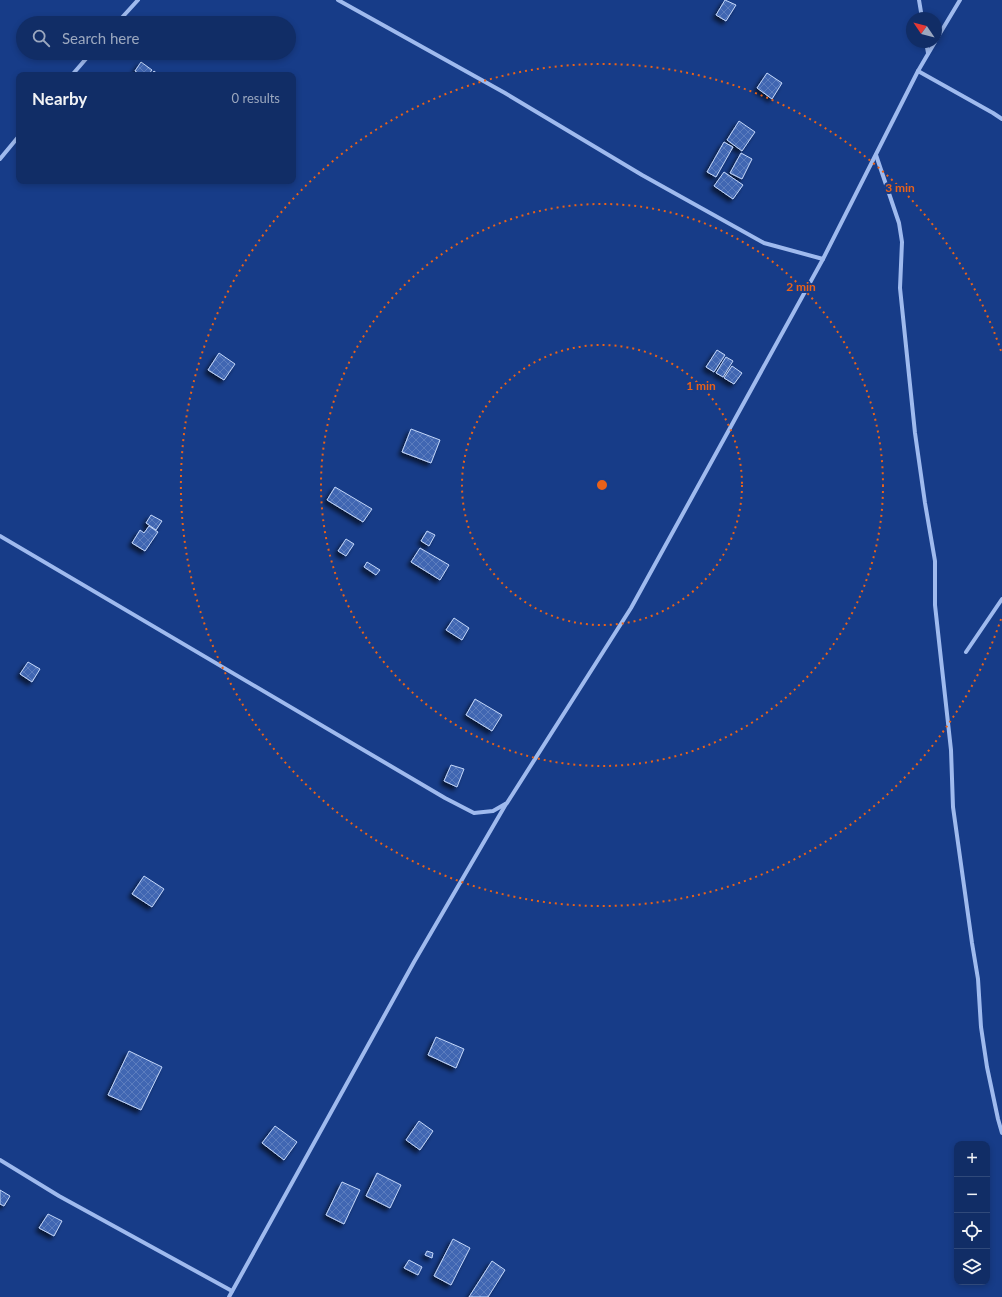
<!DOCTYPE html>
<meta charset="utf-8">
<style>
body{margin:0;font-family:Lato,sans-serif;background:#1a356c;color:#f1f3f6}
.controls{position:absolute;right:12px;bottom:12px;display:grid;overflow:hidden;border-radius:8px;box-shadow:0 2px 6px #0003}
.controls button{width:36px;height:36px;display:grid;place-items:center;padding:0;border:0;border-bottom:1px solid #30497a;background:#112d66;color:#f1f3f6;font:20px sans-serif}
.compass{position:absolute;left:906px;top:12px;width:36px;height:36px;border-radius:50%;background:#112d66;box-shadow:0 2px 6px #0003;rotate:305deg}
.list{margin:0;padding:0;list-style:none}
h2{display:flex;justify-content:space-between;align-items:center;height:52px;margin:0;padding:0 16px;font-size:17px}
h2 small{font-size:13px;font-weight:400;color:#9ca8bf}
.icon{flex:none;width:22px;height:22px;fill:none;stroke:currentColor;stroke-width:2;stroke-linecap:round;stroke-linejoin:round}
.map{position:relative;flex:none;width:1002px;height:1297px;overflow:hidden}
.search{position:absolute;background:#112d66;box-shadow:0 2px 6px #0003;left:16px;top:16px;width:280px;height:44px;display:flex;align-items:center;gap:10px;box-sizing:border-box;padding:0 14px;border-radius:22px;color:#9ca8bf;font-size:15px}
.panel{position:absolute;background:#112d66;box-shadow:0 2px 6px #0003;left:16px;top:72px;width:280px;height:112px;border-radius:8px}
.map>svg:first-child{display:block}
.building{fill:url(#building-cross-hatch);stroke:#c4d7fa;filter:url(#shadow)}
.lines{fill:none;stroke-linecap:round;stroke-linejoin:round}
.minor{stroke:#9fbaee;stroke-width:4}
.ring{fill:none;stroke:#e96118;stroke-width:2;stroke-dasharray:2 4}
.centre{fill:#e96118;stroke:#173c88;stroke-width:2}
.ring-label{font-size:12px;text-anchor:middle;font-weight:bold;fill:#e96118;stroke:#173c88;stroke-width:4;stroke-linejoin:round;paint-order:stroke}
</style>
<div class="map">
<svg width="1002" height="1297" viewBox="0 0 1002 1297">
<defs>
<pattern id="building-cross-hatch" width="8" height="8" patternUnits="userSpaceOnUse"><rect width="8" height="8" fill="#3f66b2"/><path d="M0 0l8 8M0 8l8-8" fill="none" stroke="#5c7dbe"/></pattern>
<filter id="shadow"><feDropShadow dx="-3.5" dy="3.5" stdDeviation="2" flood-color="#0009"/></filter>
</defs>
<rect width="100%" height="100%" fill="#173c88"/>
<g class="building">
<path d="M725 0 736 5 726 21 716 15Z"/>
<path d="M141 62 152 70 148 75H141L135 71Z"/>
<path d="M154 71 159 75H151Z"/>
<path d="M767 73 782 83 772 99 757 88Z"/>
<path d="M739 121 755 132 742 151 727 140Z"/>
<path d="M724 142 733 147 716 177 707 172Z"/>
<path d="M741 153 752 159 742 179 730 173Z"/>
<path d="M724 172 743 185 733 199 714 186Z"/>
<path d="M717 350 725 355 714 372 706 367Z"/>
<path d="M219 353 235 364 224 380 208 370Z"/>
<path d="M726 357 733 361 723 377 716 373Z"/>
<path d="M732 366 742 373 734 384 724 378Z"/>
<path d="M411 429 440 440 431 463 402 452Z"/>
<path d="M335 487 372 509 363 522 327 500Z"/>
<path d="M151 515 162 521 156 530 146 523Z"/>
<path d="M149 526 158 532 145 551 132 543 140 530 144 533Z"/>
<path d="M427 531 435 535 429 546 421 541Z"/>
<path d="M346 539 354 544 346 556 338 551Z"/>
<path d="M420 548 449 565 440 580 411 562Z"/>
<path d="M367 562 380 570 376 575 364 567Z"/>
<path d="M454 618 469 628 462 640 446 630Z"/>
<path d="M28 662 40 669 32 682 20 674Z"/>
<path d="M475 699 502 715 492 731 466 715Z"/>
<path d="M451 765 464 769 457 787 444 781Z"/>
<path d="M144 876 164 889 152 907 132 894Z"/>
<path d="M436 1037 464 1049 456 1068 428 1055Z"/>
<path d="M129 1051 162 1067 141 1110 108 1095Z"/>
<path d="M419 1121 433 1131 420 1150 406 1140Z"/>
<path d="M275 1126 297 1142 284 1160 262 1143Z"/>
<path d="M377 1173 401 1185 390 1208 366 1196Z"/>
<path d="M342 1182 360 1190 344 1224 326 1215Z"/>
<path d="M0 1190 10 1196 4 1206 0 1204Z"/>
<path d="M48 1214 62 1221 54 1236 39 1228Z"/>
<path d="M453 1239 470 1248 451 1285 434 1276Z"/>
<path d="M427 1251 433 1253 432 1258 425 1255Z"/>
<path d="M409 1260 422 1267 418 1275 404 1268Z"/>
<path d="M492 1261 505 1270 488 1297H469Z"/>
</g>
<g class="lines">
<g class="minor">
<path d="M338 0 505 93 642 175 764 243 823 259"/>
<path d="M919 0 922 18"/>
<path d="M117 23 138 0"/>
<path d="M936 40 960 0"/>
<path d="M926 42 928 53"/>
<path d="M918 71 993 113 1002 119"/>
<path d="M72 75 91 53"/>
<path d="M876 155 899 223 902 242 900 288 915 433 925 503 935 561V605L951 750 953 807 972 943 978 979 981 1027 987 1067 998 1119 1002 1133"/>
<path d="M0 159 19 136"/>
<path d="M0 536 445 798 474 813 493 811 507 803 631 608 823 259 918 71 935 42"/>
<path d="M966 652 1002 599"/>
<path d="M0 1160 59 1196 232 1291"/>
<path d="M229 1297 414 962 506 804"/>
</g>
</g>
<g class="ring">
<circle cx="602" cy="485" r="140"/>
<circle cx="602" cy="485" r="281"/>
<path d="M1001 619A421 421 0 1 1 1001 351"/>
</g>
<circle cx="602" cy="485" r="6" class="centre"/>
<g class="ring-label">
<text x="900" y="192">3 min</text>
<text x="801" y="291">2 min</text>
<text x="701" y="390">1 min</text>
</g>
</svg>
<div class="controls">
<button>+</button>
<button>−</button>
<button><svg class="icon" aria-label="locate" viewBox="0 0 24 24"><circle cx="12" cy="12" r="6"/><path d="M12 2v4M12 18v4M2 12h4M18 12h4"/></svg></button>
<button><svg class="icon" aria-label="layers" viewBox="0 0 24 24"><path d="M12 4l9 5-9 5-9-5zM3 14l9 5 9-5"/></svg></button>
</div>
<svg class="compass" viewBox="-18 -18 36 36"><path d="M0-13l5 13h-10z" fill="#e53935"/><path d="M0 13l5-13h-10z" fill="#9ca8bf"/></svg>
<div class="search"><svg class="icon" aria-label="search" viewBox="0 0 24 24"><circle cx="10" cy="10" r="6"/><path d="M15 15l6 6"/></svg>Search here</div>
<section class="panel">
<h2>Nearby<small>0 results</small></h2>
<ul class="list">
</ul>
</section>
</div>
